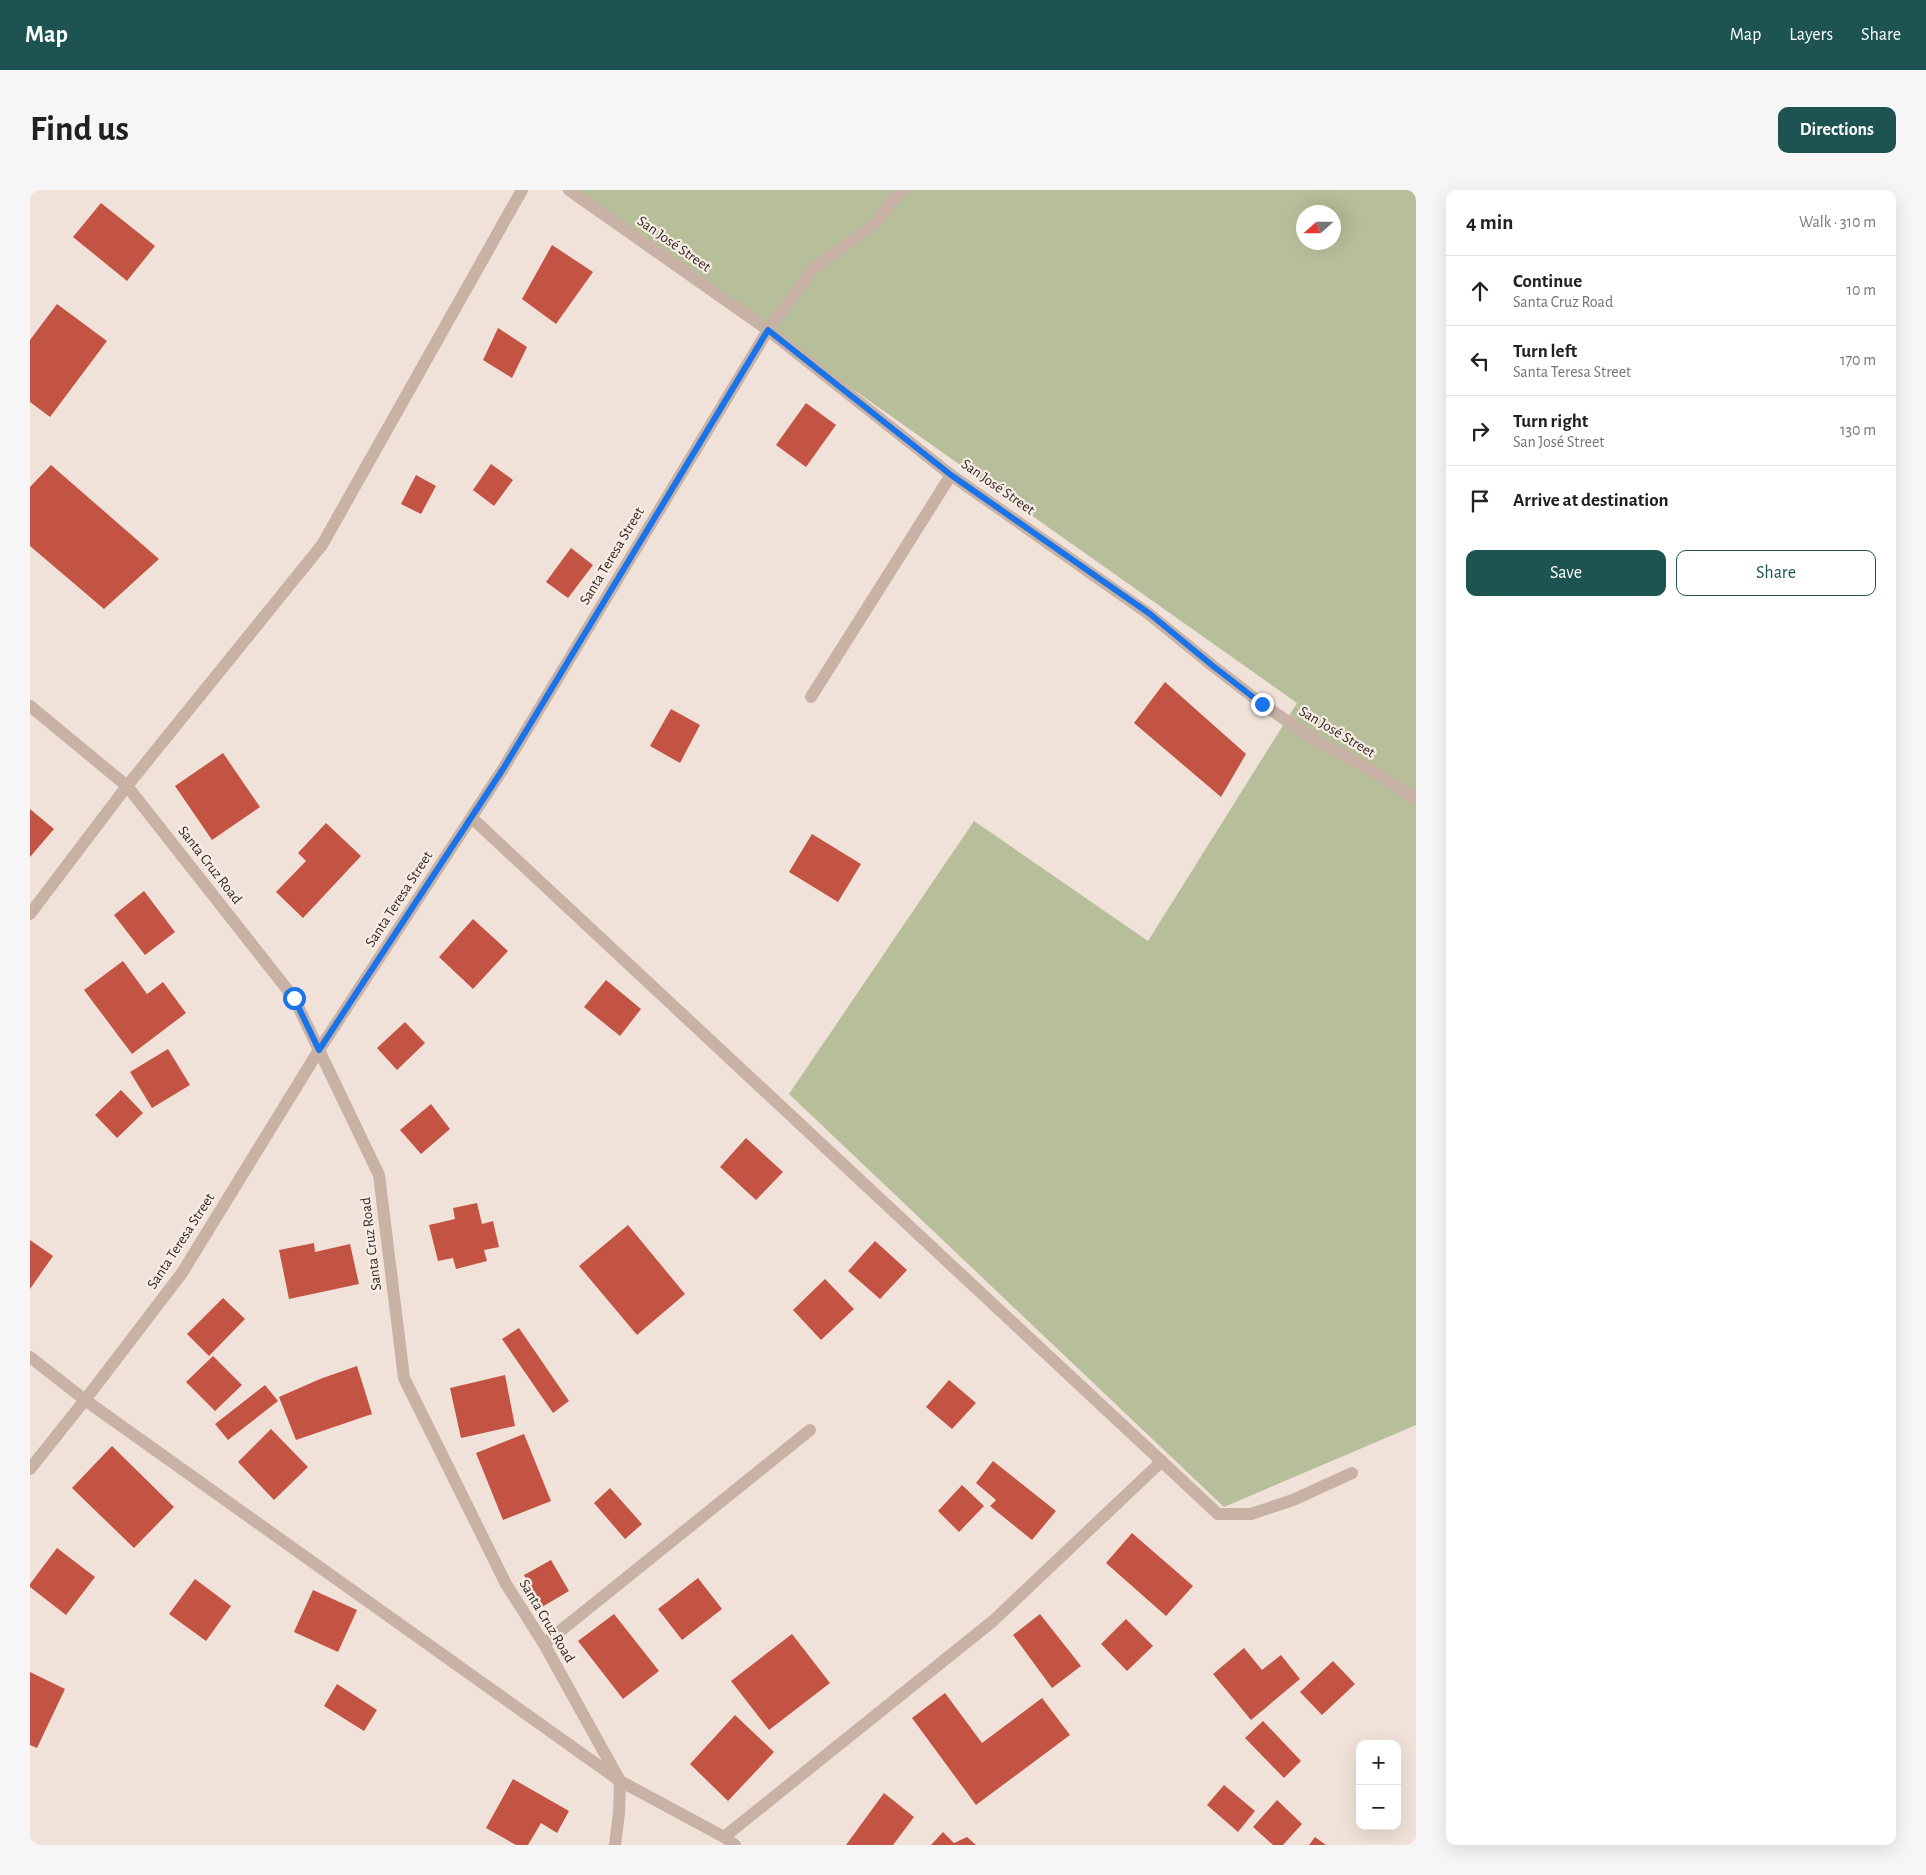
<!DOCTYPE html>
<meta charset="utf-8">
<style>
body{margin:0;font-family:"Alegreya Sans",sans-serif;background:#f6f6f6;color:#202124}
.controls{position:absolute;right:15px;bottom:15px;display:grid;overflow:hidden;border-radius:10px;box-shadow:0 5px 20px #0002}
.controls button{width:45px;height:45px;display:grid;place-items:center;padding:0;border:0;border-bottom:1px solid #e0e0e0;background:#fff;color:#202124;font:25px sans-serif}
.compass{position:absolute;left:1266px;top:15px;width:45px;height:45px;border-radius:50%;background:#fff;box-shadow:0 5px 20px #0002;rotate:249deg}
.stop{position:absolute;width:15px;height:15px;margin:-11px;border:4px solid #1a73e8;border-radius:50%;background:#fff}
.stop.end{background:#1a73e8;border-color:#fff;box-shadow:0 1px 5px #0008}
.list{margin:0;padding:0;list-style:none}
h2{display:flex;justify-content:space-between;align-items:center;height:65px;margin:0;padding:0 20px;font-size:21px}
h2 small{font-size:16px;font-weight:400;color:#757577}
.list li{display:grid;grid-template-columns:32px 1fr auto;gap:15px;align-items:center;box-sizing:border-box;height:70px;padding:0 20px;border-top:1px solid #e0e0e0}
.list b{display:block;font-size:19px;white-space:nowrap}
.list p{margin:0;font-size:16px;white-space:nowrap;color:#757577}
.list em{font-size:16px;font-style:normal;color:#757577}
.actions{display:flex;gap:10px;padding:15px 20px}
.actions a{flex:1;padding:11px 0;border:1px solid #1d5451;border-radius:10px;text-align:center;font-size:18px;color:#1d5451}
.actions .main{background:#1d5451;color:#fff}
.icon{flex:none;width:28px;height:28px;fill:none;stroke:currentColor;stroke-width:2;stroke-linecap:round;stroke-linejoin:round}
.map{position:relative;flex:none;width:1386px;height:1655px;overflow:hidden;border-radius:10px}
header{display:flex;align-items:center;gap:30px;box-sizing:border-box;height:70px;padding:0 25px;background:#1d5451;color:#fff}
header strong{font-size:24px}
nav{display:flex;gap:28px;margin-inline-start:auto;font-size:18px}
.intro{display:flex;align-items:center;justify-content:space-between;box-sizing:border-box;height:120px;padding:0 30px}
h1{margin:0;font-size:35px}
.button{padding:12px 22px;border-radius:10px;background:#1d5451;color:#fff;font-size:18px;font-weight:700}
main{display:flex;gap:30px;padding:0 30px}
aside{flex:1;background:#fff;border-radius:10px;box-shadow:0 5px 20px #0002}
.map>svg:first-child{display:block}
.green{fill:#b6bf99;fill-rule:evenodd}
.building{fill:#c35444}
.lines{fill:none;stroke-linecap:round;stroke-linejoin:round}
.minor{stroke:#c8b1a5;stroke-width:12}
.route{stroke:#1a73e8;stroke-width:6}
.labels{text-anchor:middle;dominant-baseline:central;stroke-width:4.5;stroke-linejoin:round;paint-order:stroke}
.street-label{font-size:15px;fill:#342926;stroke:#f8ede4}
</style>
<header>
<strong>Map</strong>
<nav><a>Map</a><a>Layers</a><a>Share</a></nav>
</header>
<div class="intro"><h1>Find us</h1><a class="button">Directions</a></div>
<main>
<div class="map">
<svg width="1386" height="1655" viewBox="0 0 1386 1655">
<rect width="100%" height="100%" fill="#f0e2d8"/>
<path class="green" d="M541 0H1386V1235L1194 1317 759 904 944 631 1118 751 1267 513ZM1274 22H1304V52H1274Z"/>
<g class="building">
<path d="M71 13 125 56 97 91 43 47Z"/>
<path d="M522 55 563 82 526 134 492 109Z"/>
<path d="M27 114 77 151 20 227 0 212V150Z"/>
<path d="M468 138 497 157 482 188 453 170Z"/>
<path d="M776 213 806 235 776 277 746 255Z"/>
<path d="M461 274 483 290 464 316 443 300Z"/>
<path d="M21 275 129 369 74 419 0 356V297Z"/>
<path d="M386 285 406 296 391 324 371 314Z"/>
<path d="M541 358 563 375 538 408 516 392Z"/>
<path d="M1135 492 1216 564 1191 607 1104 533Z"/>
<path d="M641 519 670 535 650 573 620 556Z"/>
<path d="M193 563 230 617 182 650 145 596Z"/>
<path d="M0 619 24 639 0 667Z"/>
<path d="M296 633 331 666 273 728 246 702 276 671 268 663Z"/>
<path d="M782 644 831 674 808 712 759 682Z"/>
<path d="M114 701 145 742 115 765 84 725Z"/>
<path d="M443 729 478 761 443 799 409 767Z"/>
<path d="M93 771 117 804 133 792 156 823 102 864 54 800Z"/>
<path d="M576 790 611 819 590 846 554 817Z"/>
<path d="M375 832 395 853 367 880 347 858Z"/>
<path d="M138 859 160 895 122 918 100 882Z"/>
<path d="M91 900 113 923 87 948 65 925Z"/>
<path d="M401 914 420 939 391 964 370 940Z"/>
<path d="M716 948 753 982 726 1010 690 977Z"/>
<path d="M447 1013 452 1034 463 1031 469 1057 454 1060 457 1071 426 1079 423 1068 408 1071 399 1035 425 1029 423 1018Z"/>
<path d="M598 1035 655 1104 607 1145 549 1076Z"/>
<path d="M0 1050 23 1066 0 1099Z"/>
<path d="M845 1051 877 1080 850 1109 818 1081Z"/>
<path d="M284 1053 285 1062 320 1054 329 1094 259 1109 249 1060Z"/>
<path d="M795 1089 824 1119 791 1150 763 1120Z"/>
<path d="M193 1108 215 1129 179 1166 157 1144Z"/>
<path d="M489 1138 539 1211 523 1223 472 1149Z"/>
<path d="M183 1166 212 1195 185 1221 156 1192Z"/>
<path d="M327 1176 342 1224 266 1250 249 1207 290 1189Z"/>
<path d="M475 1185 485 1236 431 1248 420 1198Z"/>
<path d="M919 1190 946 1213 922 1239 896 1217Z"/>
<path d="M235 1195 248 1211 198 1250 185 1234Z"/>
<path d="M241 1239 278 1277 244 1310 208 1272Z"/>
<path d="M494 1244 521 1311 473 1330 446 1263Z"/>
<path d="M82 1256 144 1317 104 1358 42 1298Z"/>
<path d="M963 1271 1026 1321 1002 1350 960 1316 966 1310 946 1293Z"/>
<path d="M932 1295 954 1316 929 1342 908 1321Z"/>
<path d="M580 1298 612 1334 595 1349 564 1313Z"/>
<path d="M1102 1343 1163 1396 1136 1426 1076 1373Z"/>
<path d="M27 1358 65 1387 36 1425 0 1397V1394Z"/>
<path d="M521 1370 539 1401 512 1417 494 1385Z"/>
<path d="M668 1388 692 1419 652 1450 628 1419Z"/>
<path d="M165 1389 201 1416 176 1451 139 1424Z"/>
<path d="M283 1400 327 1420 308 1462 264 1442Z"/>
<path d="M584 1424 629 1481 593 1509 548 1451Z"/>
<path d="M1010 1424 1051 1476 1022 1498 983 1445Z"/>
<path d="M1096 1429 1123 1456 1097 1481 1071 1454Z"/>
<path d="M762 1444 800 1493 739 1540 701 1491Z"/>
<path d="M1214 1458 1232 1480 1251 1465 1270 1489 1221 1530 1183 1484Z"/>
<path d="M1303 1471 1325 1494 1292 1525 1270 1502Z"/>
<path d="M0 1482 35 1499 7 1558 0 1555Z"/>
<path d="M307 1494 347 1520 334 1541 294 1516Z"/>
<path d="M915 1503 952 1553 1012 1508 1040 1545 946 1615 882 1528Z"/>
<path d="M705 1525 744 1562 698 1611 660 1574Z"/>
<path d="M1233 1531 1271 1571 1254 1588 1215 1548Z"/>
<path d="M483 1589 539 1621 527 1643 511 1633 498 1655H486L456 1638Z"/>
<path d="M1194 1595 1225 1621 1208 1642 1177 1615Z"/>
<path d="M854 1603 884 1627 863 1655H816Z"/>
<path d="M1247 1610 1272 1634 1253 1655H1243L1223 1637Z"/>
<path d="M913 1642 924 1653 937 1647 946 1655H901Z"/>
<path d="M1285 1647 1296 1655H1279Z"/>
</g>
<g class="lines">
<g class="minor">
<path d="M539 0 738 140 921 285 1119 424 1183 476 1232 514 1284 549 1337 578 1386 609"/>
<path d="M781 507 921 285"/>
<path d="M0 516 97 596 264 808 349 985 374 1188 476 1394 514 1454 590 1591 589 1623 585 1655"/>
<path d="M442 628 1188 1324H1221L1263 1310 1322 1283"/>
<path d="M0 724 97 596 292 355 492 0"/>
<path d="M0 1167 55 1210 590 1591 694 1647 705 1655"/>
<path d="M0 1279 55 1210 152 1083 289 860 473 579 738 140 784 78 846 33 869 2 873 0"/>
<path d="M514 1454 780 1240"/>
<path d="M694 1647 963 1431 1132 1271"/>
</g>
</g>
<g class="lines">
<path class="route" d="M264 808 289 860 473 579 738 140 921 285 1120 424 1183 476 1232 514"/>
</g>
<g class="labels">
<g class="street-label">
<text transform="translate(644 54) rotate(35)">San José Street</text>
<text transform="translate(968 297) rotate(35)">San José Street</text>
<text transform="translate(582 366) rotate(-59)">Santa Teresa Street</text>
<text transform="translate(1307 542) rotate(31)">San José Street</text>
<text transform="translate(180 675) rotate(52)">Santa Cruz Road</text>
<text transform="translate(369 709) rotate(-57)">Santa Teresa Street</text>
<text transform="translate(151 1051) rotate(-57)">Santa Teresa Street</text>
<text transform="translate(341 1054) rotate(-97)">Santa Cruz Road</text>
<text transform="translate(517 1431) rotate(59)">Santa Cruz Road</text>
</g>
</g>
</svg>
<div class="controls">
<button>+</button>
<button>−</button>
</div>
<svg class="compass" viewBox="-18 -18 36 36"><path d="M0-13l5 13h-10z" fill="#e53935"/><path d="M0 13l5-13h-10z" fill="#757577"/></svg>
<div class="stop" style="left:264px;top:808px"></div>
<div class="stop end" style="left:1232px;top:514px"></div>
</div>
<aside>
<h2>4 min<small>Walk · 310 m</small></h2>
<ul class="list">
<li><svg class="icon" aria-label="ahead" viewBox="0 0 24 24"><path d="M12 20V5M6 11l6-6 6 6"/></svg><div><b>Continue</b><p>Santa Cruz Road</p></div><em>10 m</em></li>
<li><svg class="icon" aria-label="left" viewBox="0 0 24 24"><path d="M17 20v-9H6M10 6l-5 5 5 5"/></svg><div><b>Turn left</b><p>Santa Teresa Street</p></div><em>170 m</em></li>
<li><svg class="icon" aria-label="right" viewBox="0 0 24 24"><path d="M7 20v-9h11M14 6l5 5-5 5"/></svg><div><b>Turn right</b><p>San José Street</p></div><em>130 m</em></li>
<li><svg class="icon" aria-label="arrive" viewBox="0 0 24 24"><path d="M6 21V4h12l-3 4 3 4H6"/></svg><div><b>Arrive at destination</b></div></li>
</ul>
<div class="actions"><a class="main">Save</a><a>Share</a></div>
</aside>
</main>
